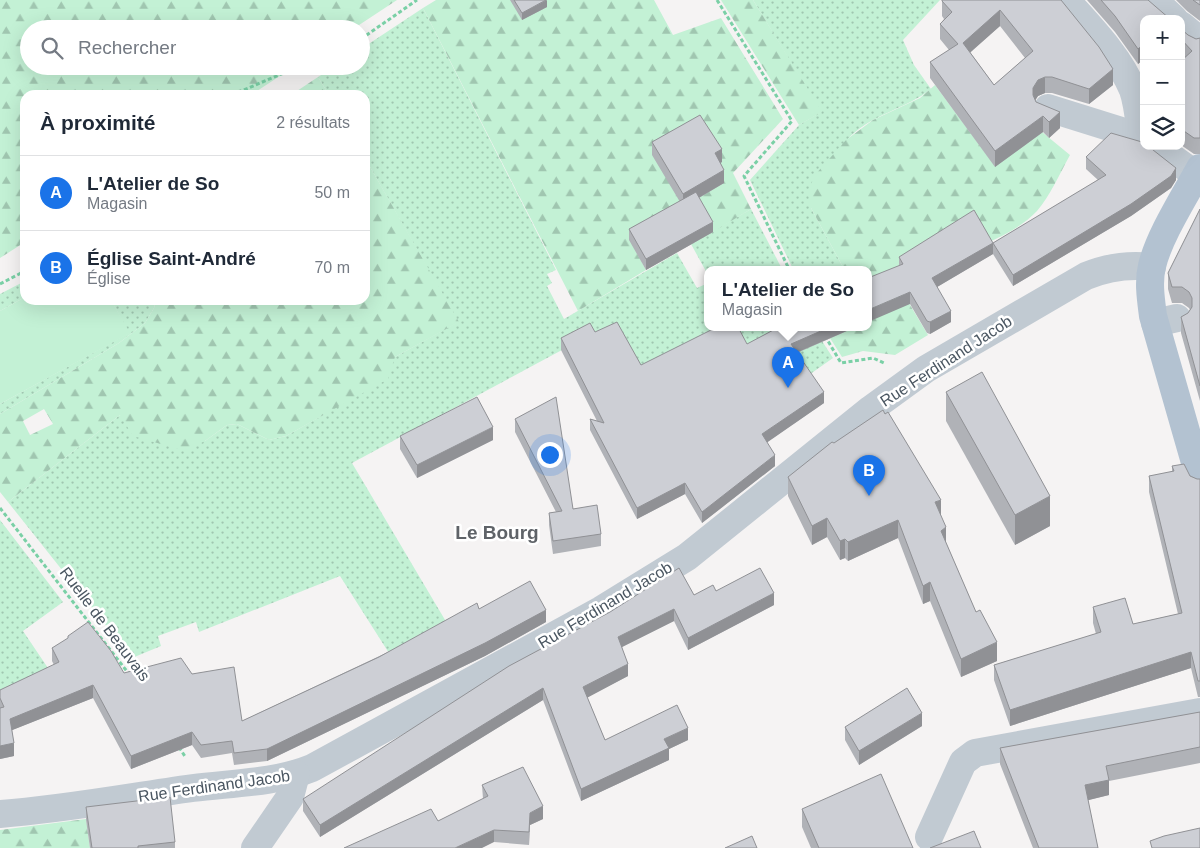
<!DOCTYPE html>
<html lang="fr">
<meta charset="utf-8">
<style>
body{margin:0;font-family:Helvetica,sans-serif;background:#f6f6f7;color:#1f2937}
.controls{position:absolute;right:15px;top:15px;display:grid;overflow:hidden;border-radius:10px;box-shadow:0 5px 20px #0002}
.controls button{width:45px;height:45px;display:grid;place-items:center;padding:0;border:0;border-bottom:1px solid #e0e1e3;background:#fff;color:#1f2937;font:25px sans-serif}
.you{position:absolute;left:549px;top:454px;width:18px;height:18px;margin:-12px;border:4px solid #fff;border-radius:50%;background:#1a73e8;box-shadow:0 0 0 8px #1a73e833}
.badge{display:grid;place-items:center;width:32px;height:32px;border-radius:50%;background:#1a73e8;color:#fff;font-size:16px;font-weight:700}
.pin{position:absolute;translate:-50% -41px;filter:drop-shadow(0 1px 2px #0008)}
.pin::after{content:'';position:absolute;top:26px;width:18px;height:15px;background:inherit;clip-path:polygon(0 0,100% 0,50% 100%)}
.popup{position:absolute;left:704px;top:266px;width:168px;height:65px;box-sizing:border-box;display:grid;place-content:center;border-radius:10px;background:#fff;filter:drop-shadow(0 1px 4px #0005);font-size:16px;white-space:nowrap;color:#747a83}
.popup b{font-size:19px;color:#1f2937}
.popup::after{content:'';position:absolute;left:50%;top:100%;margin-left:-10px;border:10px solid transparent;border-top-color:#fff}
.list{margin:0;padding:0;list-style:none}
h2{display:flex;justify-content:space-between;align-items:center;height:65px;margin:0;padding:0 20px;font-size:21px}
h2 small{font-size:16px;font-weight:400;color:#747a83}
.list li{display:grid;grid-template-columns:32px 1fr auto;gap:15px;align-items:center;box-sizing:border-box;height:75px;padding:0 20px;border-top:1px solid #e0e1e3}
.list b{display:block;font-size:19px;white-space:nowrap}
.list p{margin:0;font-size:16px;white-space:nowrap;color:#747a83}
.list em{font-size:16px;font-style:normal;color:#747a83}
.icon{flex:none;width:28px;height:28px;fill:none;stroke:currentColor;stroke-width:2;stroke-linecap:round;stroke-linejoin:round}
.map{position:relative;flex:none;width:1200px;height:848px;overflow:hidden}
.search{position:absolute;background:#fff;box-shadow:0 5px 20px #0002;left:20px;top:20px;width:350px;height:55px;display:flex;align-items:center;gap:12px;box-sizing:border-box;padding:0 18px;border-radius:28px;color:#747a83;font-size:19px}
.panel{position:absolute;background:#fff;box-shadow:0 5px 20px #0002;left:20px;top:90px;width:350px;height:215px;border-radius:15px}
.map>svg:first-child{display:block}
.grass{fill:url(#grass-dots)}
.forest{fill:url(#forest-firs);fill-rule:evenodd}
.park{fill:#c3f1d5}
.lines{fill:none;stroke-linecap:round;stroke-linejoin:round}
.path{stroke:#7ad0a6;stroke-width:3;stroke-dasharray:4 2.5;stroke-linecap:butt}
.minor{stroke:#c1cad2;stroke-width:28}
.major{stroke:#b3c2d1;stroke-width:28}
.wall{fill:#b0b2b7;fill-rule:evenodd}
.shaded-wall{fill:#909195}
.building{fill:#cdcfd5;stroke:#909195;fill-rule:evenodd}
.labels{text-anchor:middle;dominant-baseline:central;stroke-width:5;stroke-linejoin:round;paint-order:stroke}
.street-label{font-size:16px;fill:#4a5661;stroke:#fff}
.quarter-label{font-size:19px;font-weight:bold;fill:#5f6368;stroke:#fff}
</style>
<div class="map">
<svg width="1200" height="848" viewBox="0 0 1200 848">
<defs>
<pattern id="grass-dots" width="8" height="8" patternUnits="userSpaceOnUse" patternTransform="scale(1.25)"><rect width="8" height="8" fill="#c3f1d5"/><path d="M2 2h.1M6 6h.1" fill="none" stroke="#a0c6b0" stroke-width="1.8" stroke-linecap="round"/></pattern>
<pattern id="forest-firs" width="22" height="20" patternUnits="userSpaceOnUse" patternTransform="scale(1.25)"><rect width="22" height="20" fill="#c3f1d5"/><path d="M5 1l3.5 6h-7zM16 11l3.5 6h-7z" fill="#a0c6b0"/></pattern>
</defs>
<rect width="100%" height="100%" fill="#f5f3f3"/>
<g class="grass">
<path d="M753 0H940L903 40 914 65 931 89C906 109 869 115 847 140 836 153 820 191 811 208L844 269H793L750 180 799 125 821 112Z"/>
<path d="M423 8 556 270 547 274 552 283 547 286 564 319 677 253 697 288 708 283V327H711L716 337 732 327H813L833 358 806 377 641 376 588 336 352 463 451 630 394 661 340 576 199 632 196 622 158 636 161 646 132 658 8 502 120 415 205 441 227 425 237 424 269 440 286 436 323 415 395 357 458 322 365 158V95H329L318 77 335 66H361V49Z"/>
<path d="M751 209 782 269H708V275L691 244Z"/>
<path d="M25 281V297L0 311V294Z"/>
<path d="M111 300H156L154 308 145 323 119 343 0 414V404L129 333Z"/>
<path d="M0 520 63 602 23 631 50 671 0 695Z"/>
</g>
<g class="forest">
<path d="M0 0H397L353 29H29V66H295L251 95H25V242L0 258Z"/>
<path d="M436 0H654L673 35 721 18 783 119 733 173 751 209 713 232 701 212 630 240 646 270 578 311 423 8Z"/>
<path d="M721 0H753L822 112 799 125Z"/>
<path d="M318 77 329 95H291Z"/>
<path d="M935 85 995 166 1042 132 1070 155C1060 173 1050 196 1037 211 1004 246 935 260 891 273L928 335 895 355 863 351 842 357 830 338 856 327H868V322L876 318 868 298V269H844L811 208 808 194 814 176 846 140 873 120 920 98Z"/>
<path d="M365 158 459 322 395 357 388 379 286 436 269 440 237 424 227 425 205 441 189 449H178L133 436 120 415 8 502 0 492V414L119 343 145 323 154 308 156 300H365ZM44 409 53 424 30 435 23 421Z"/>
<path d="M86 819 90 848H0V830Z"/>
</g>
<path class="park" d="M25 297V300H111L130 333 0 404V311Z"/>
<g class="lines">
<g class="path">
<path d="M717 0 792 121 744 176 789 269"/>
<path d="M361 39 417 0"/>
<path d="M232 95 300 66"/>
<path d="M0 284 25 271"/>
<path d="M825 336 841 363 873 358 884 363"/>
<path d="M0 508 129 674"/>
<path d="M179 747 186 758"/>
</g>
<g class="minor">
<path d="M1066 0C1090 27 1119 56 1133 90 1138 104 1139 121 1141 136"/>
<path d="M1154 0 1174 19"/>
<path d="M1181 25 1198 39"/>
<path d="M1048 108 1144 138"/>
<path d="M1156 146 1196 175"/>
<path d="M1155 323 1177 318"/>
<path d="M0 814C65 809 128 797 193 788 233 783 275 783 312 768L601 610 687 557 871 409 926 369 1086 276C1108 267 1128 264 1152 267"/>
<path d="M929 837 963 762 975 753 1200 712"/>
<path d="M255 848 290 797 296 774"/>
</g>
<path class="major" d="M1200 168C1185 196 1159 236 1152 266 1148 282 1151 300 1153 316L1200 480"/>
</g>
<g class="wall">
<path d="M510 0H546L547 7 522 20Z"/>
<path d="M1061 0 1113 85 1089 104 1052 93H1045L1038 96 1035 100 1036 102 1060 128 1049 138 1043 132 995 167 930 78V62L949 50 940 39V24L944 19 942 16V1ZM1000 26 1025 58 994 85 970 52Z"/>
<path d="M1087 0H1148L1144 19V59L1138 64 1115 32Z"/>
<path d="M1176 0H1200V21L1187 11Z"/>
<path d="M1181 29 1188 35 1196 39 1200 38V154H1194L1181 145V61L1184 58 1181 55Z"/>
<path d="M652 142 722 162 720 163 724 183 699 198 713 232 646 270 629 240V229L680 202 652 155Z"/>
<path d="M1086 157 1176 180 1171 188 1131 216 1013 286 993 254 937 287 951 322 930 334 927 333 910 304 899 266V257L993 243 1098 180 1086 169Z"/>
<path d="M1200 209V401L1181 333V317L1188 313 1190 310 1189 308 1182 303H1172L1168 289V273Z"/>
<path d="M779 327H856L797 353 824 403 767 442 775 466 702 523 685 494 637 519 590 430V419L597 421 561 350V338L595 332 641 365 747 344Z"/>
<path d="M946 392 1050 526 1015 545 946 421Z"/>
<path d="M515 419 573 509 601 534V546L553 554 549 525V513L556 512 515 432Z"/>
<path d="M400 436 493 440 417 478 400 449Z"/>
<path d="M1172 466 1197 479H1200V697H1198L1191 668 1010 726 994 680V665L1096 634 1093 623V607L1133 624 1178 614 1149 492V476L1172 472Z"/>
<path d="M788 477 941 516 946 543 997 661 961 677 930 601 923 604 898 538 848 561 845 558 840 560 827 537 812 545 788 496Z"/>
<path d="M716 591 774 605 688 650 674 621 622 647 628 676 587 697 605 740H688L669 749V760L581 801 543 700 320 837 303 811V799L694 595Z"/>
<path d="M479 609 546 622 485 656 267 761 234 765 232 753 201 758 192 745 131 769 93 698 12 730 14 756 0 759V690L54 665 52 661V648L68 639V636L124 673 192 674 242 721Z"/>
<path d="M1200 712V763L1109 781V795L1088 800 1098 848H1033L1000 764V748Z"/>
<path d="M922 726 859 765 845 740V727Z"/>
<path d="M482 785 543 819 530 825 529 845 494 842 438 821 483 799Z"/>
<path d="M86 807 175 842V848H90L86 820Z"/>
<path d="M802 809 913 848H811L802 827Z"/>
</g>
<g class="shaded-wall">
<path d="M547 0V7L522 20V13Z"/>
<path d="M1000 10V26L963 59V43Z"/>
<path d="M1144 44V59L1138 64V49Z"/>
<path d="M1113 69V85L1089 104V89Z"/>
<path d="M1045 77V93L1038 96 1033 104V88L1038 80Z"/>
<path d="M1060 112V128L1049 138V122Z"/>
<path d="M1043 116V132L995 167V151Z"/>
<path d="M722 149V162L715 166V153Z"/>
<path d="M1176 168V180L1171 188 1131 216 1013 286V275Z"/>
<path d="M724 170V183L683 207V194Z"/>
<path d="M713 222V232L646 270V259Z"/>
<path d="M993 243V254L932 290V278Z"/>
<path d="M910 292V304L868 322V310Z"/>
<path d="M951 311V322L930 334V322Z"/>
<path d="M830 327H856L791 355V344Z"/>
<path d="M824 392V403L762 446V434Z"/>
<path d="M493 427V440L417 478V465Z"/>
<path d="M775 455V466L702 523V512Z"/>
<path d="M685 483V494L637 519V508Z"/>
<path d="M1050 496V526L1015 545V515Z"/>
<path d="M941 500V518L935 502Z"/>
<path d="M827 518V537L812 545V526Z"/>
<path d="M898 520V538L848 561V542Z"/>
<path d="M946 527V546L941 531Z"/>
<path d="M845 539V558L840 560V541Z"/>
<path d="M930 582V601L923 604V586Z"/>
<path d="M774 593V605L688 650V638Z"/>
<path d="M674 609V621L618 649V637Z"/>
<path d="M546 610V622L485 656 267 761V749Z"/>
<path d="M997 642V661L961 677V659Z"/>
<path d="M1191 652V668L1010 726V710Z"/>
<path d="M628 664V676L583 700V687Z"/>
<path d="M93 685V698L10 731V719Z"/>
<path d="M543 688V700L320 837V825Z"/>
<path d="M922 713V726L859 765V751Z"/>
<path d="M688 728V740L669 749V760L581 801V789L664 739Z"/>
<path d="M192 732V745L131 769V756Z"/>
<path d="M14 743V756L0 759V746Z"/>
<path d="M1109 780V795L1085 801V785Z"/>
<path d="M543 806V819L530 825 529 845 530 813Z"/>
<path d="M494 830V842L482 848H455Z"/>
</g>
<g class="building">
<path d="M514 0H546L522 13Z"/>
<path d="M942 0H1061L1099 47 1113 69 1089 89 1052 77H1045L1038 80 1033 88V95L1036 102 1060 112 1049 122 1043 116 995 151 930 62 958 44 940 24 952 12 942 1ZM1000 10 1033 51 994 85 963 43Z"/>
<path d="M1101 0H1148L1170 19H1144V44L1138 49 1115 16Z"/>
<path d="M1193 0H1200V5Z"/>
<path d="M1181 29 1188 35 1196 39 1200 38V138H1194L1181 129V61L1192 51 1181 39Z"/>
<path d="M700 115 722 149 715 153 724 170 683 194 652 142Z"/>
<path d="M1111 133 1142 142 1144 143V146H1148L1176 168 1171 176 1131 204 1013 275 993 243 932 278 951 311 930 322 927 321 910 292 868 310V278L903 264 899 257 974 210 993 243 1106 175 1086 157Z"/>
<path d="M696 192 713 222 646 259 629 229Z"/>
<path d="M1200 209V386L1181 317 1188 313 1192 307V298L1189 292 1182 287H1172L1168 273Z"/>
<path d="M617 322 641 365 717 327H738L747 344 779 327H830L791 344 824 392 762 434 775 455 702 512 685 483 637 508 590 419 604 423 561 338 590 323 595 332Z"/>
<path d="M982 372 1050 496 1015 515 946 392Z"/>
<path d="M477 397 493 427 417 465 400 436Z"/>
<path d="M556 397 573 509 597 505 601 534 553 541 549 513 562 511 515 419Z"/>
<path d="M883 410 885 414 888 412 941 500 935 502 946 527 941 531 976 612 980 610 997 642 961 659 930 582 923 586 898 520 848 542 845 539 840 541 827 518 812 526 788 477 832 442 834 443Z"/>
<path d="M1184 464 1190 476 1197 479H1200V681H1198L1191 652 1010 710 994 665 1101 632 1093 607 1125 598 1133 624 1182 613 1149 476 1174 471 1172 466Z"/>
<path d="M679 568 694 595 713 585 716 591 760 568 774 593 688 638 674 609 618 637 628 664 583 687 605 740 677 705 688 728 664 739 669 748 581 789 543 688 320 825 303 799 509 666 610 612Z"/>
<path d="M530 581 546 610 485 643 267 749 234 753 232 741 201 745 192 732 131 756 93 685 10 719 14 743 0 746V708L4 707 0 698V690L59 662 52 648 68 638V636L88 622 111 651 124 673 181 658 192 674 234 667 242 721 379 657 477 603 479 609Z"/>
<path d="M907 688 922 713 859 751 845 727Z"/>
<path d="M1200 712V747L1106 766 1109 780 1085 785 1098 848H1039L1000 748Z"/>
<path d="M523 767 543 806 530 813 529 832 494 830 455 848H344L431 809 438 821 488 796 482 785Z"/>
<path d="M881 774 913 848H819L802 809Z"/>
<path d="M170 797 175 842 138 846V848H92L86 807Z"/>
<path d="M1200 828V848H1152L1150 841 1164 836Z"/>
<path d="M974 831 981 848H930Z"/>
<path d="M752 836 757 848H725Z"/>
</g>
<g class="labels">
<g class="street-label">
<text transform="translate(946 361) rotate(-33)">Rue Ferdinand Jacob</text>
<text transform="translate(605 605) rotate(-31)">Rue Ferdinand Jacob</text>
<text transform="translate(105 624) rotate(53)">Ruelle de Beauvais</text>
<text transform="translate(214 786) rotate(-8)">Rue Ferdinand Jacob</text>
</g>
<g class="quarter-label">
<text x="497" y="532">Le Bourg</text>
</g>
</g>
</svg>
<div class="controls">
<button>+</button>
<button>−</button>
<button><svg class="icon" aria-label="layers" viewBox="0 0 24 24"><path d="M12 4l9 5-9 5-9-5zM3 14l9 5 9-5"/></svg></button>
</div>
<div class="you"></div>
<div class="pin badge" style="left:788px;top:388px">A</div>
<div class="popup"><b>L'Atelier de So</b>Magasin</div>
<div class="pin badge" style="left:869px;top:496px">B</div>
<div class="search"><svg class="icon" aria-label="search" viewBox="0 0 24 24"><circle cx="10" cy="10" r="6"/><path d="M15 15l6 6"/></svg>Rechercher</div>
<section class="panel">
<h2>À proximité<small>2 résultats</small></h2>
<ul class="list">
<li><span class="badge">A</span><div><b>L'Atelier de So</b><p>Magasin</p></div><em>50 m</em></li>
<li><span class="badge">B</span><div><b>Église Saint-André</b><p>Église</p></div><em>70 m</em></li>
</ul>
</section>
</div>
